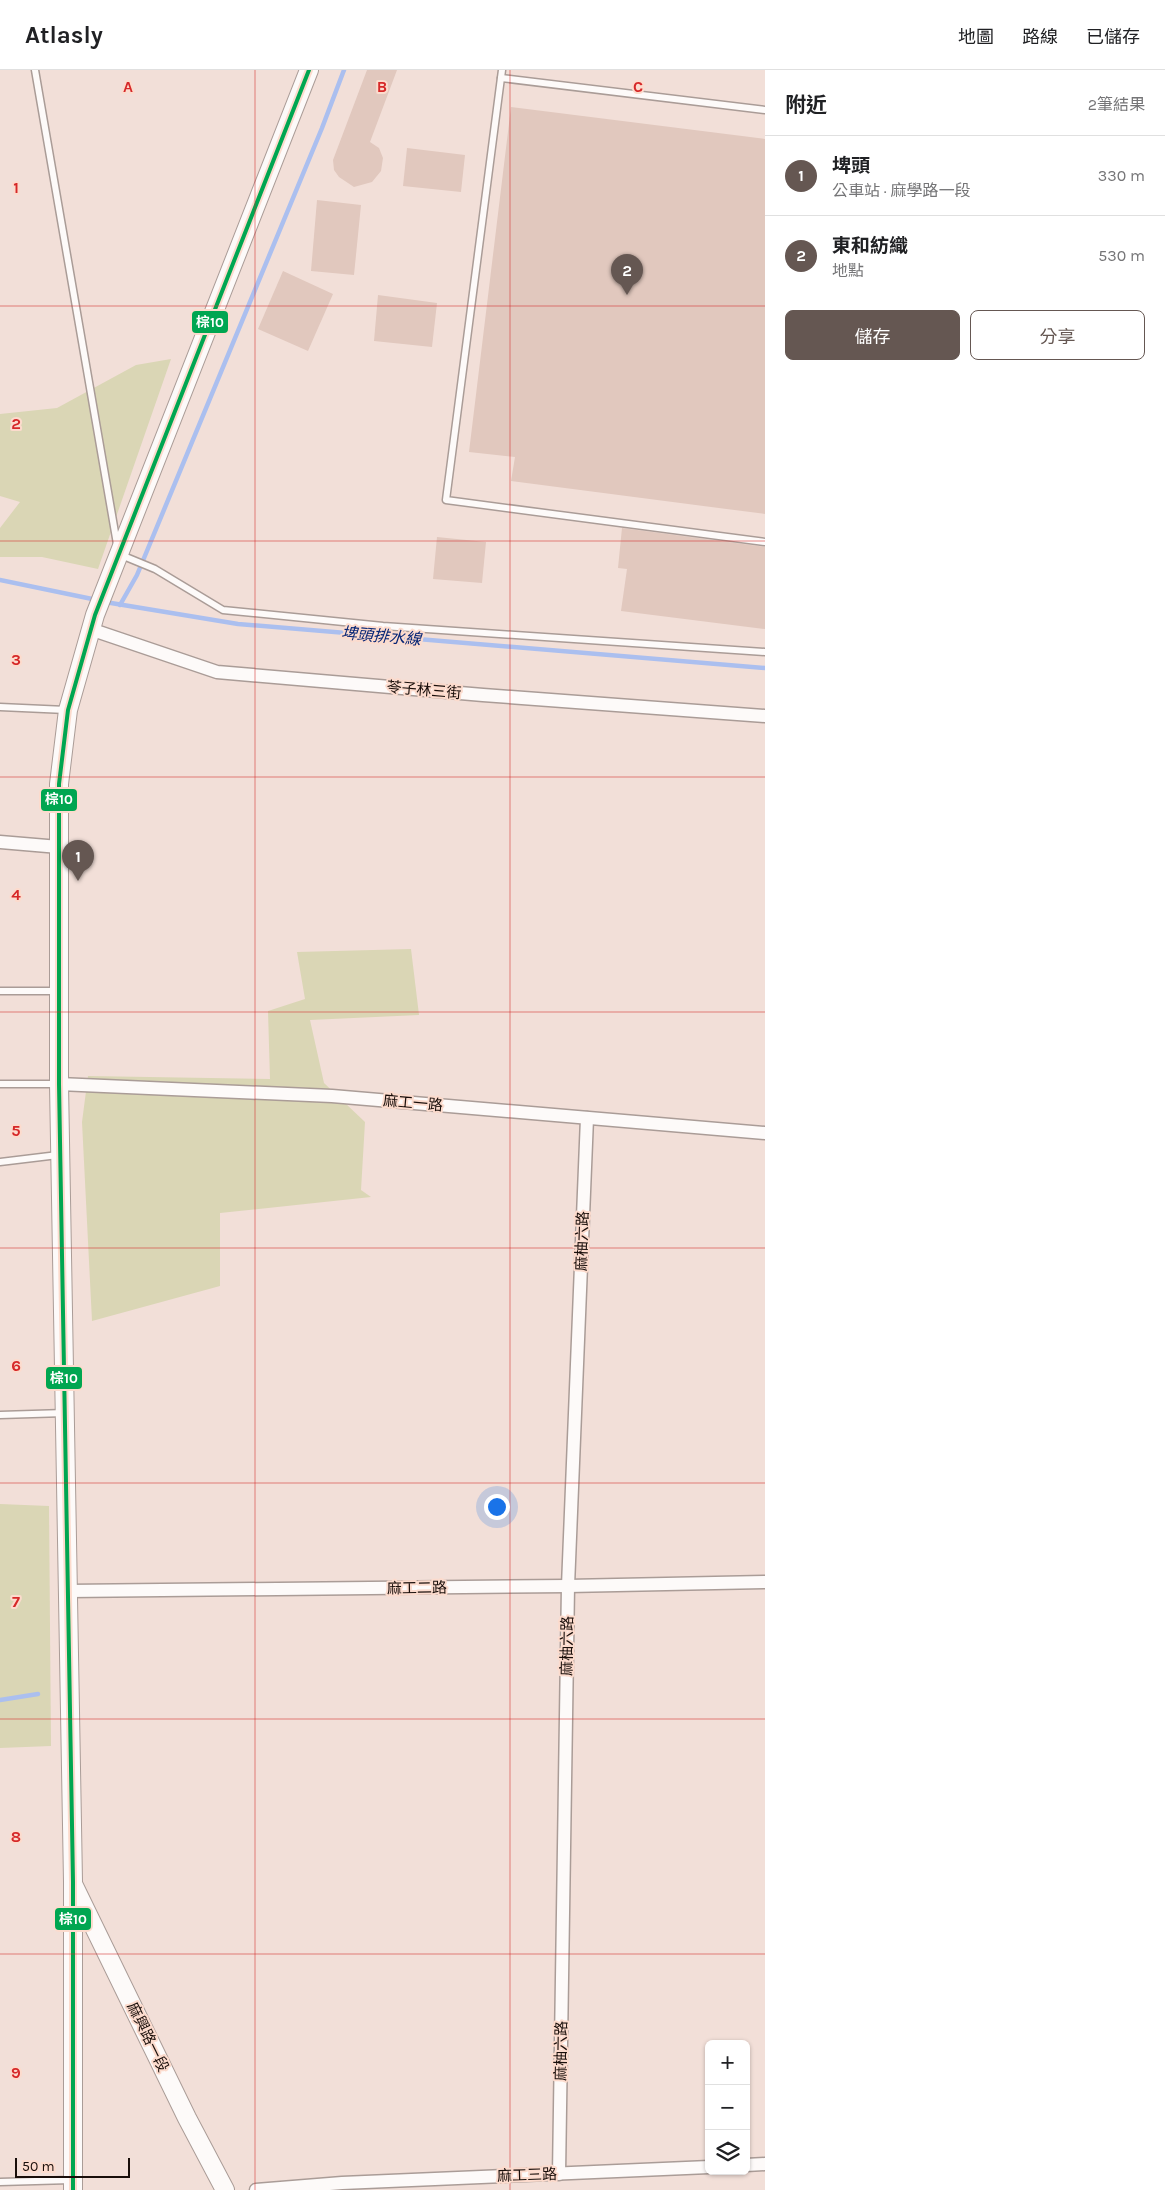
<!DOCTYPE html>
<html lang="zh-TW">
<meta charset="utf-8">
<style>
body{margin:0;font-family:Karla,"Noto Sans TC",sans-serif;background:#f6f6f6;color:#202124}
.controls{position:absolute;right:15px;bottom:15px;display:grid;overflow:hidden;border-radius:8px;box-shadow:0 1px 4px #0004}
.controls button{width:45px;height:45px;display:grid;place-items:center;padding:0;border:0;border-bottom:1px solid #e0e0e0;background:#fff;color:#202124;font:25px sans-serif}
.scale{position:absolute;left:15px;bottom:12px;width:115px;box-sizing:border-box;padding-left:5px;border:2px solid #190e0a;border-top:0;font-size:14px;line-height:18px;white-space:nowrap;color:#190e0a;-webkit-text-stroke:4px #fcdbcd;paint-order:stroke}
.you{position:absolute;left:496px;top:1436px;width:18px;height:18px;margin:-12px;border:4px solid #fff;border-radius:50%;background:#1a73e8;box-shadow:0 0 0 8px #1a73e833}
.badge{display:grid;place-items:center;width:32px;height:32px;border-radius:50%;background:#655752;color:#fff;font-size:16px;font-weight:700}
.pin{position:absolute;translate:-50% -41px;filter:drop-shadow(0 1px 2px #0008)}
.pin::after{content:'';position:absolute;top:26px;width:18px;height:15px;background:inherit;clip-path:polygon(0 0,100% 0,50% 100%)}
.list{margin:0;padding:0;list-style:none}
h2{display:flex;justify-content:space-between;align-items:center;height:65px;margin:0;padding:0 20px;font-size:21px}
h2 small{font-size:16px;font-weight:400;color:#757577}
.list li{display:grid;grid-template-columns:32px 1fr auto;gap:15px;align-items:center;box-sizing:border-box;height:80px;padding:0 20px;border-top:1px solid #e0e0e0}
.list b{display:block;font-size:19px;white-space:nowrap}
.list p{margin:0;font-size:16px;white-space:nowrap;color:#757577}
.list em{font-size:16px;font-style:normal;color:#757577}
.actions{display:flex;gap:10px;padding:15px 20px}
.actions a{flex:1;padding:11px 0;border:1px solid #655752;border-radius:8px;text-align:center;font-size:18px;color:#655752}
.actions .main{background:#655752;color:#fff}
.icon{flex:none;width:28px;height:28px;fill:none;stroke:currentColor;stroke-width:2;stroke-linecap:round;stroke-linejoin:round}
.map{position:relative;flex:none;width:765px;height:2120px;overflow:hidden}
header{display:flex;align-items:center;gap:30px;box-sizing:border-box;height:70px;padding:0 25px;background:#fff;border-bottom:1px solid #e0e0e0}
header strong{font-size:24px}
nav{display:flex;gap:28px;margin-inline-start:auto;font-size:18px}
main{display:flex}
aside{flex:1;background:#fff}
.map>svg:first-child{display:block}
.green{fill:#dad6b5}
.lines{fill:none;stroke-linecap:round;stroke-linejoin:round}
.stream{stroke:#abbfef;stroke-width:4.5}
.building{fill:#e1c8be}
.lane-casing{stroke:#aa9c97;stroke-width:9}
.street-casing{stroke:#aa9c97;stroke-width:15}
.secondary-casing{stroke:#aa9c97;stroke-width:20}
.lane{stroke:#fdfaf9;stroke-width:6}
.street{stroke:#fdfaf9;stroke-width:12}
.secondary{stroke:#fdfaf9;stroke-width:18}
.bus-1-casing{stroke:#fcdbcd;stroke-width:8}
.bus-1{stroke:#00a651;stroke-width:4}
.grid{fill:none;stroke:#d62828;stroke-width:1;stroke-opacity:0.55}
.labels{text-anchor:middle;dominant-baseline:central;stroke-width:4;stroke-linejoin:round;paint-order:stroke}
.street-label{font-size:15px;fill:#190e0a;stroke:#fcdbcd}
.water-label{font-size:16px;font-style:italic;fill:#062575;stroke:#fcdbcd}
.grid-label{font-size:16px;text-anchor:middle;font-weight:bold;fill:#d62828;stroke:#fcdbcd;stroke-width:4;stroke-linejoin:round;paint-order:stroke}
.line-badge{stroke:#fcdbcd;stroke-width:2}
.badge-label{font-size:14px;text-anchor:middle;font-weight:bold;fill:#fff}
</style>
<header>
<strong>Atlasly</strong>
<nav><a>地圖</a><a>路線</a><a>已儲存</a></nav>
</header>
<main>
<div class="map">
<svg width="765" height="2120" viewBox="0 0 765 2120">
<rect width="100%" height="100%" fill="#f2dfd8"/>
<g class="green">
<path d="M171 289 98 499 42 487H0V458L20 432 0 426V344L57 338 136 295Z"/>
<path d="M411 879 419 945 310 950 324 1013 365 1052 361 1120 371 1127 220 1143V1216L92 1251 82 1052 88 1006 270 1009 268 941 305 929 297 882Z"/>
<path d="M0 1434 49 1436 51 1676 0 1678Z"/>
</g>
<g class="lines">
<g class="stream">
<path d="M0 510 97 530"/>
<path d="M105 532 238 554 765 598"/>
<path d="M120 535 137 505 322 58 344 0"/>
<path d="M0 1630 38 1624"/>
</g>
</g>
<g class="building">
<path d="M367 0H397L370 72 379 78 383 88 381 101 372 112 354 117 339 107 334 100 333 90Z"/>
<path d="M511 37 765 69V444L511 411 515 387 469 382Z"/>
<path d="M407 78 465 85 461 122 403 116Z"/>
<path d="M317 130 361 135 354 205 311 201Z"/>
<path d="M283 201 333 224 308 281 258 259Z"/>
<path d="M378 225 437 233 432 277 374 271Z"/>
<path d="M622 458 765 477V559L621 541 627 499 618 498Z"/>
<path d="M437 467 486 472 482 513 433 509Z"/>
</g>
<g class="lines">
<g class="lane-casing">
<g id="lane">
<path d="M35 0 117 474"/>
<path d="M502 0 446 430 765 472"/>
<path d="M501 8 765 40"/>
<path d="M121 485 155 499 223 540 383 556 765 582"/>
<path d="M0 637 66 640"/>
<path d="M0 921H58"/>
<path d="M0 1014H58"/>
<path d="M0 1092 58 1085"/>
<path d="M0 1345 65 1343"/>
<path d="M0 2112 71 2110"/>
</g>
</g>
<g class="street-casing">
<g id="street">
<path d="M90 559 217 602 483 625 765 646"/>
<path d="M0 772 59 777"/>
<path d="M59 1014 332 1026 765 1063"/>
<path d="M68 1521 568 1516 765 1512"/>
<path d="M746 2095 765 2094"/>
<path d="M559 2104 568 1516 587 1048"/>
<path d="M256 2120 342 2113 709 2097"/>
</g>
</g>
<g class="secondary-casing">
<g id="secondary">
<path d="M74 1816 187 2048 225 2120"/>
<path d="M73 2120V1812L59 1014V714L68 640 95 545 309 0"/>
</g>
</g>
<use href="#lane" class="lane"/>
<use href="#street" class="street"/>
<use href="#secondary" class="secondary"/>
<g class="bus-1-casing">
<path id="bus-1" d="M73 2120V1812L59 1014V714L68 640 95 545 309 0"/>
</g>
<use href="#bus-1" class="bus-1"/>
</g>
<path class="grid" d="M255 0V2120M510 0V2120M0 236H765M0 471H765M0 707H765M0 942H765M0 1178H765M0 1413H765M0 1649H765M0 1884H765"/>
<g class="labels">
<g class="street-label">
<text transform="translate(424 620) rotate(5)">苓子林三街</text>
<text transform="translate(413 1033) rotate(5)">麻工一路</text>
<text transform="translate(582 1171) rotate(-88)">麻柚六路</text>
<text transform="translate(417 1518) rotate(-1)">麻工二路</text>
<text transform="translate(567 1576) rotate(-89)">麻柚六路</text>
<text transform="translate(148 1967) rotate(64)">麻興路一段</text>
<text transform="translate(561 1981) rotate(-89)">麻柚六路</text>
<text transform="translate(527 2105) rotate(-2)">麻工三路</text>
</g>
<g class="water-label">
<text transform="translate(381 566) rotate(5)">埤頭排水線</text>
</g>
</g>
<g class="grid-label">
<text x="128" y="22">A</text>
<text x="382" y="22">B</text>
<text x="638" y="22">C</text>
<text x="16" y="123">1</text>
<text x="16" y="359">2</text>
<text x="16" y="595">3</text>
<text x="16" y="830">4</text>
<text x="16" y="1066">5</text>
<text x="16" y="1301">6</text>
<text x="16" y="1537">7</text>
<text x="16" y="1772">8</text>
<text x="16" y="2008">9</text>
</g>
<g class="line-badge">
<rect x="191" y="240" width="38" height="24" rx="5" fill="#00a651"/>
<rect x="40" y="718" width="38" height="24" rx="5" fill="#00a651"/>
<rect x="45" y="1296" width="38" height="24" rx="5" fill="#00a651"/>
<rect x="54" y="1837" width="38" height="24" rx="5" fill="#00a651"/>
</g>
<g class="badge-label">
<text x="210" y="257">棕10</text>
<text x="59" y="734">棕10</text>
<text x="64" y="1313">棕10</text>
<text x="73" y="1854">棕10</text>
</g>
</svg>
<div class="controls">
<button>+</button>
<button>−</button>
<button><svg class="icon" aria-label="layers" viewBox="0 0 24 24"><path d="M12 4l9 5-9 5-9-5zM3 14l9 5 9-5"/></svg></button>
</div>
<div class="scale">50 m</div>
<div class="you"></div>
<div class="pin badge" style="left:78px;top:811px">1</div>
<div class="pin badge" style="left:627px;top:225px">2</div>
</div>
<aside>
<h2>附近<small>2筆結果</small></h2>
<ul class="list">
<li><span class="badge">1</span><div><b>埤頭</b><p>公車站 · 麻學路一段</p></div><em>330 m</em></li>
<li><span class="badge">2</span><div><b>東和紡織</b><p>地點</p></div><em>530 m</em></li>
</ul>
<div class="actions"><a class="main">儲存</a><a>分享</a></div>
</aside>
</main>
